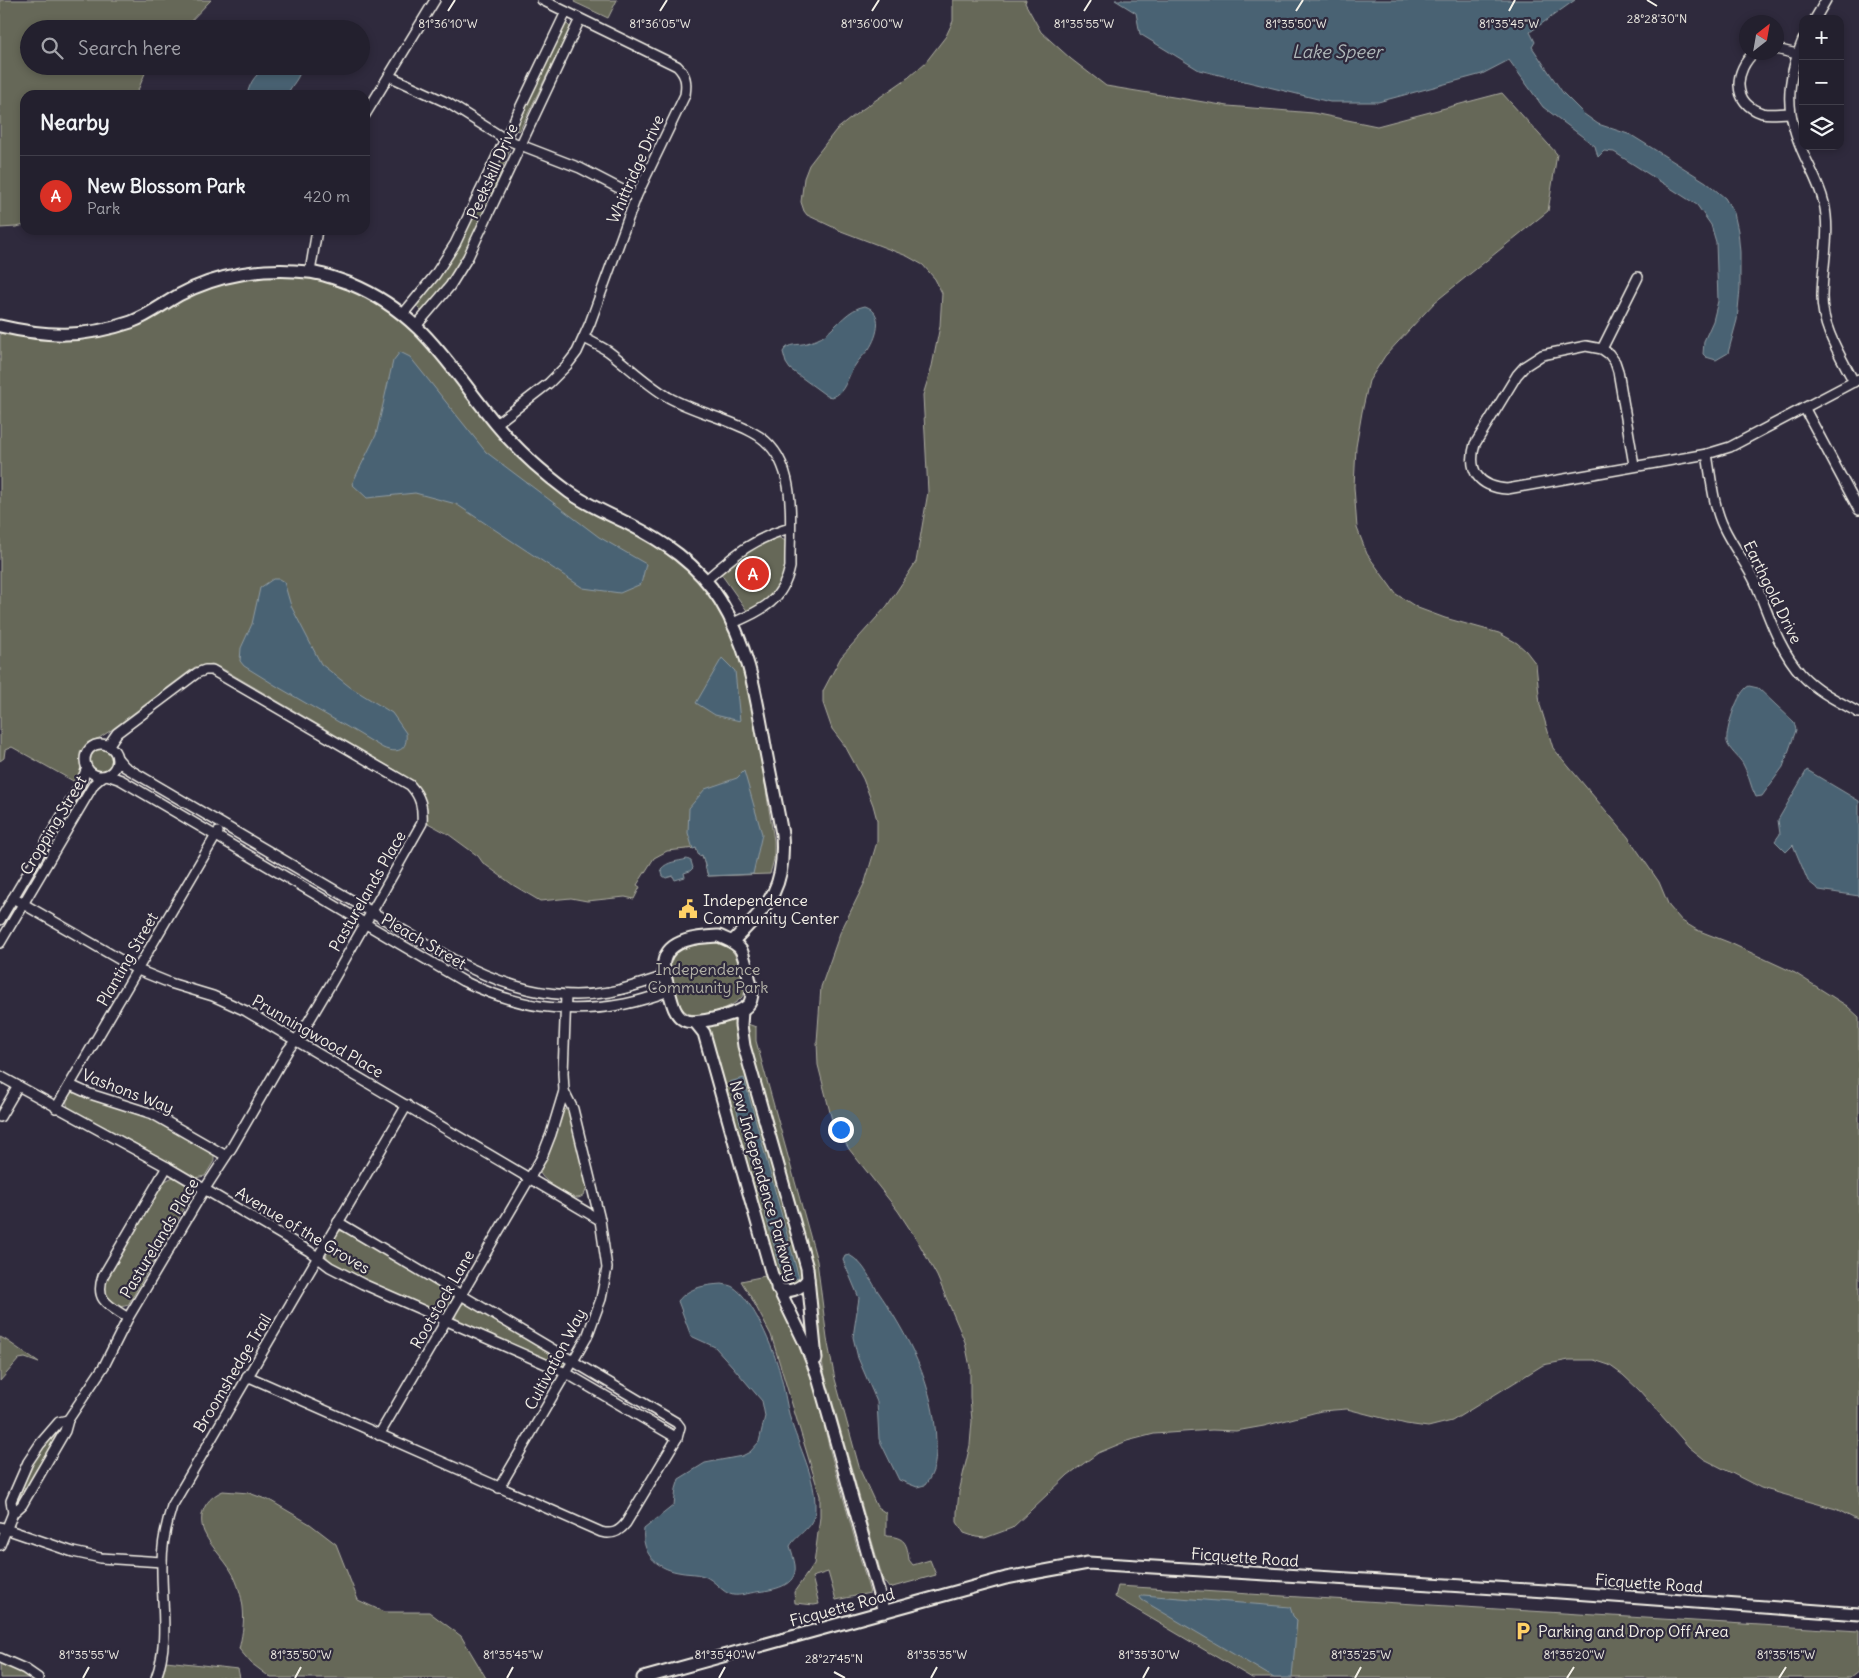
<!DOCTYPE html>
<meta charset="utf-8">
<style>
body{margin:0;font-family:Delius,sans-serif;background:#2f2d3a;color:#f1f3f6}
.controls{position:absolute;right:15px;top:15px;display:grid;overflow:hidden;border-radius:10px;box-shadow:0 2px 8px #0003}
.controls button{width:45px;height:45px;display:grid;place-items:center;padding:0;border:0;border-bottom:1px solid #403e4a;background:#23202e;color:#f1f3f6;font:25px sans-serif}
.compass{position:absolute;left:1739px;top:15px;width:45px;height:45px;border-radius:50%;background:#23202e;box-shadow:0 2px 8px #0003;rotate:31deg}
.you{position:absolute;left:840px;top:1129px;width:18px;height:18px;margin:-12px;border:4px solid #fff;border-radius:50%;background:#1a73e8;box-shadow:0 0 0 8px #1a73e833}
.badge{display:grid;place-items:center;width:32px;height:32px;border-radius:50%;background:#d93025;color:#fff;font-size:16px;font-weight:700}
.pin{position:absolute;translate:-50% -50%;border:2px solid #fff;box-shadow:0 1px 5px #0006}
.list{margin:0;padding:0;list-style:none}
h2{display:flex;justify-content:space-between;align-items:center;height:65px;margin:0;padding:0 20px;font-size:21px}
h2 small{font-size:16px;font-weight:400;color:#a3a3aa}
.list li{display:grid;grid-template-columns:32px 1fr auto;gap:15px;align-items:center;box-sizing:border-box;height:80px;padding:0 20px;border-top:1px solid #403e4a}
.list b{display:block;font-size:19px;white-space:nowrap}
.list p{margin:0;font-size:16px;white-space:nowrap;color:#a3a3aa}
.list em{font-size:16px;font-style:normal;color:#a3a3aa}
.icon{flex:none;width:28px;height:28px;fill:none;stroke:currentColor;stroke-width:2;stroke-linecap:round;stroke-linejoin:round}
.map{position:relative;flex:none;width:1859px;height:1678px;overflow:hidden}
.search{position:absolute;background:#23202e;box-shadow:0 2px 8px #0003;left:20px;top:20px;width:350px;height:55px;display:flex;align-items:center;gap:12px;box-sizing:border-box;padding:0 18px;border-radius:28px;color:#a3a3aa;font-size:19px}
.panel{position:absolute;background:#23202e;box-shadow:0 2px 8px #0003;left:20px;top:90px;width:350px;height:145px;border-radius:15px}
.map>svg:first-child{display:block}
.green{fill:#666859;stroke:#adaca0}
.water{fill:#4a6273;stroke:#8e9ba2}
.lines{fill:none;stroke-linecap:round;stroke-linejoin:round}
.street-casing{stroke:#f4f1e8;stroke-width:12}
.secondary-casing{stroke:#f4f1e8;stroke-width:15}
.street{stroke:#2f2a3d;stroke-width:9}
.secondary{stroke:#2f2a3d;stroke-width:11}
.ticks{fill:none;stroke:#f4f1e8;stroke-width:2}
.labels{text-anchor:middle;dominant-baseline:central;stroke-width:4.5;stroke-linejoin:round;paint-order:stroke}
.street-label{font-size:16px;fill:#f4f1e8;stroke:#2f2a3d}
.poi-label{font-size:16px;fill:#f4f1e8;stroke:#2f2a3d;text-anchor:start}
.park-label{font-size:16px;fill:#b4b3a8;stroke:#2f2a3d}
.water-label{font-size:18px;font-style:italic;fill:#b0b8b9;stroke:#2f2a3d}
.ticks-label{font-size:12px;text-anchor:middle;fill:#f4f1e8;stroke:#2f2a3d;stroke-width:4.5;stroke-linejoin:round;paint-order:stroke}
</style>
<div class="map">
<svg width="1859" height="1678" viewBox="0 0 1859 1678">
<rect width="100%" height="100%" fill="#2f2a3d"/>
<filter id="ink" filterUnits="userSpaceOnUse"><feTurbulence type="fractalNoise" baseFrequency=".02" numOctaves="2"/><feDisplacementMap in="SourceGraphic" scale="10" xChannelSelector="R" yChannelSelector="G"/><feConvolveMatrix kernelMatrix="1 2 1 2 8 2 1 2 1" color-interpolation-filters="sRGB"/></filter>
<g filter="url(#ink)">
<g class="green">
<path d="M0 0H211L183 29H29V66H148L136 95H25V225L16 227 0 228Z"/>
<path d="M575 0H617L608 18 574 2Z"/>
<path d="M953 0H1026L1025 3 1041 32 1071 59 1106 86 1228 106 1313 113 1377 126 1502 93 1557 154 1548 211 1435 302 1385 356 1369 381 1362 412 1356 447 1354 487 1357 528 1367 554 1396 594 1418 608 1445 618 1499 633 1517 643 1526 651 1536 664 1540 705 1553 748 1628 837 1659 882 1669 906 1682 921 1697 930 1728 942 1795 973 1847 1006 1859 1017V1521L1836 1509 1761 1488 1704 1459 1689 1447 1639 1390 1623 1375 1609 1365 1594 1360H1569L1543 1365 1452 1421 1428 1427 1406 1424 1347 1409 1321 1411 1264 1426 1236 1431 1212 1430 1154 1434 1127 1441 1098 1453 1068 1475 1012 1528 985 1538 976 1537 964 1533 957 1522V1512L959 1492 970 1445 972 1421 970 1397V1367L965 1342 937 1276 917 1240 898 1211 849 1149 832 1120 818 1065 817 1042 821 987 840 933 865 882 877 842V820L873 805 863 779 845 746 832 729 823 703V691L841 657 887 606 916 562 928 492 923 395 932 366 940 326 942 293 935 279 923 265 907 256 841 231 820 221 807 215 804 211 801 202 804 178 809 165 836 130 860 111 909 77 926 62 946 36 953 21Z"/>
<path d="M567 24 570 27 569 30 520 130 519 131 514 130 563 25Z"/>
<path d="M505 147 509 148V152L477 230 455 274 423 311H421L416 306 417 302 429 289Z"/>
<path d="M291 276 324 281 355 291 393 312 425 342 507 444 524 462 539 475 590 511 666 550 691 572 704 586 726 621 735 640 755 720 774 841V859L770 874 708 876 702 855 699 856 696 848 667 851 654 858 637 885 640 887 634 899 625 897 587 901 571 898 540 901 513 885 483 863 478 856 448 834 426 822C425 790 423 789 397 771L223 669 212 664 195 667 110 731 99 738 87 743 80 753 81 771 75 782 12 747 5 750 4 758 0 761V332C52 343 88 341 138 324 156 319 172 306 188 297 222 280 254 277 291 276Z"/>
<path d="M777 537 786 541 787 544C784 585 783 591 748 612L721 574 757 545Z"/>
<circle cx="100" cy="759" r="12"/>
<path d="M721 942C734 950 735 954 740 968 743 976 748 986 744 994 738 1007 697 1021 686 1012 679 1007 678 999 676 992 674 984 668 973 669 966 672 944 704 943 721 942Z"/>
<path d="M733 1018 803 1273C802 1286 790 1287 780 1285L707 1025Z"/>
<path d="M745 1023 756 1027V1041L817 1261 827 1339 835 1379 860 1470 877 1507 886 1513V1536C905 1537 907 1543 909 1560L913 1565 930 1560 936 1575 889 1588 883 1580 824 1372 814 1316 811 1266 750 1047 745 1041Z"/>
<path d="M77 1091 142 1113 214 1153V1161L205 1176 195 1178 146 1149 69 1109C64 1101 67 1092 77 1091Z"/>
<path d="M564 1109 569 1111 587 1188 584 1195C581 1197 580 1198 577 1198 568 1197 541 1180 540 1172Z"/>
<path d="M173 1177C182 1181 193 1186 191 1197L128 1305C119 1309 113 1304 106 1299L103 1284 163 1182Z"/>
<path d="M340 1231H347L451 1293C454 1303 447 1312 437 1314L334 1266 327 1259C325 1249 332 1237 340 1231Z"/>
<path d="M765 1276 789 1318 811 1373 831 1454 870 1593 836 1600 828 1572 812 1577 819 1604 814 1605 795 1603 794 1592 814 1564 820 1517V1496L771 1335 752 1299 741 1281Z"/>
<path d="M465 1303 470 1304 565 1361 563 1366 561 1367 458 1323C453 1315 456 1306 465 1303Z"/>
<path d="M0 1337 6 1340 39 1363 25 1358 19 1359 0 1381Z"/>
<path d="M57 1429 59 1432 17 1501 16 1502C16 1480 43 1445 57 1429Z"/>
<path d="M223 1491 249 1493 271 1501 310 1524 336 1544 358 1600 384 1612H429L461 1636 486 1678H271L251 1663 239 1649C245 1624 246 1606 236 1581 229 1562 212 1550 204 1532 197 1514 206 1498 223 1491Z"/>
<path d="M1118 1586 1859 1631V1671L1850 1678H1252L1115 1597Z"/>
<path d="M166 1661 238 1669 240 1678H162Z"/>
<path d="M0 1662 34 1678H0Z"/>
</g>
<g class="water">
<path d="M1115 0H1575L1530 32 1535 42 1532 47 1563 93 1584 114 1598 124 1631 135 1652 148 1706 182 1725 198 1734 213 1738 231 1740 252V289L1737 320 1728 353 1716 360 1706 357 1703 354 1704 341 1713 321 1718 301 1716 242 1711 225 1697 205 1614 152 1604 151 1598 157 1595 146 1543 107 1509 60 1482 74 1378 102H1330L1199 70 1140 34 1136 13Z"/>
<path d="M270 66H301C301 78 291 85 287 95H247C250 81 257 72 270 66Z"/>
<path d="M865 306C884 312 878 335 869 349 864 355 858 360 854 367 847 377 845 394 832 397L827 396 790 369 786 363 783 352C788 342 798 346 807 343 813 341 820 339 825 335 838 325 848 309 865 306Z"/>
<path d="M400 352 410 357 486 452 599 537 646 564 641 584 620 593 583 588 456 504 415 493 367 498 352 484 376 435 393 361Z"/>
<path d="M273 579H279L284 582 291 606 321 664 350 687 392 713 406 733C408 751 397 754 383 748 337 720 289 695 244 666L240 661 241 648 252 624 260 588Z"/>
<path d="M722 658 735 671 740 721 715 715 696 703Z"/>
<path d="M1749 686 1758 688 1794 722 1796 730 1783 767 1762 796 1756 797C1750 786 1749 774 1743 764 1739 757 1729 750 1727 742 1725 731 1738 690 1749 686Z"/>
<path d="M1807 770 1859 801V896L1819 890 1808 881 1793 845 1786 852 1775 841 1780 834 1778 820Z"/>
<path d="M744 771 762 834 753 874 708 876 702 855 699 856 696 848 693 849 688 833 689 808 705 789 737 778Z"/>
<path d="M687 859 691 861 693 868 690 871 684 873 685 877 675 880 673 876 666 878 663 876 661 869C668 861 677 862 687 859Z"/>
<path d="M744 1078 799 1278 784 1282 729 1082Z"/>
<path d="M849 1255C864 1263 868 1276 877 1290 908 1335 935 1386 936 1442 936 1459 936 1471 925 1485L917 1487 899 1480 879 1439 877 1402 858 1358 853 1337 859 1298 843 1260 845 1256Z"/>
<path d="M722 1284C726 1285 730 1285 733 1287 753 1299 774 1350 780 1373 784 1387 786 1403 790 1418 799 1448 816 1477 815 1509 815 1527 798 1533 790 1546 792 1552 794 1559 795 1565 798 1587 772 1590 756 1592 749 1593 740 1596 733 1595 722 1593 715 1580 704 1576 696 1573 686 1574 678 1572 655 1568 641 1552 644 1529L674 1505 676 1489 679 1479 705 1463 742 1456 750 1452 759 1442 765 1416 762 1401 733 1367 715 1347 691 1336 678 1301C689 1287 706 1285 722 1284Z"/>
<path d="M1143 1595 1290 1607 1293 1616 1297 1620 1292 1678H1274L1142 1600 1140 1597Z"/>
</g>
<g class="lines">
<g class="street-casing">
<g id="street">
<path d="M1815 19 1826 0"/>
<path d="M1803 40C1785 84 1785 114 1805 157 1812 172 1820 186 1824 203 1831 234 1822 265 1822 297 1822 328 1840 355 1854 382"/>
<path d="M1776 49 1797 54"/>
<path d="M1755 52C1734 70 1731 103 1762 113 1770 115 1780 113 1790 113"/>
<path d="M389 76 448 103 505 139 580 168 636 197"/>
<path d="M365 115 435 0"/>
<path d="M310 272 317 230"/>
<path d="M403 314 435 275 455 244 566 12"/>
<path d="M416 326 450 286 468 257 580 19"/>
<path d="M584 338C592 342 600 346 608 351 628 366 646 384 668 397 695 412 726 418 752 432 801 457 789 522 790 567 783 601 762 610 733 623"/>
<path d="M1602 349 1638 277"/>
<path d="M1805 409 1859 510"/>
<path d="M496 424 549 383 567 365 577 352 590 323 636 197 685 95C687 82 686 75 677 66L542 0"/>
<path d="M1707 454C1711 477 1713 506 1724 528 1733 547 1747 564 1756 584 1769 616 1779 650 1802 675 1818 692 1840 702 1859 713"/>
<path d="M1634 465 1618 371 1615 362 1609 354 1602 349 1586 346 1542 355 1525 366 1517 375 1475 444C1467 471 1479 487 1507 489L1707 454 1730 447 1859 379"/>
<path d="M706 580C735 555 752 539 790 528"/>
<circle cx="101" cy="760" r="16"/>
<path d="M117 758 125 767 452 959C503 986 552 1002 610 992 629 988 647 982 665 976"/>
<path d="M107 775 121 780 463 981C517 1007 565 1015 625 1004 640 1001 655 996 669 991"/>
<path d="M13 898 138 970 170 983 213 996 246 1011 600 1220"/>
<path d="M0 920 80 785 87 768"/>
<path d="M0 943 94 784 103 776"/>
<path d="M0 1076 167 1167 309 1251 330 1267 363 1284 566 1373 677 1438"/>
<path d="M70 1085 90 1094 153 1114 226 1156"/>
<path d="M56 1108 218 832"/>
<path d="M0 1117 18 1086"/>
<path d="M128 1318C110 1306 94 1301 103 1276L167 1167"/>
<path d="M247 1376 601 1532C612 1535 619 1532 626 1523L677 1438 680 1427 677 1423 338 1222"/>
<path d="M379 1435 542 1157 551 1134 564 1091"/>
<path d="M499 1488 587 1337 601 1299 607 1268 600 1220 573 1109 564 1091 563 1073 566 995"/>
<path d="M13 1513 11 1501 28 1462 40 1444 59 1422 68 1420"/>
<path d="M0 1527 73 1552 101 1558 162 1562"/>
<path d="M0 1545 13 1513 22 1505 65 1431 68 1420 104 1366 128 1318 204 1190 232 1147 288 1050 303 1031 332 982 422 823C423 807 421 797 410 785L212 670H205L197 673 117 733 108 746"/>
<path d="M0 1658 25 1669 38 1678"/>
<path d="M156 1678C170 1640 161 1602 162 1563 162 1543 166 1525 172 1506L407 1105"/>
</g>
</g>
<g class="secondary-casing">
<g id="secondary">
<path d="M0 326C47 337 84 338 131 322 148 316 163 304 179 295 218 274 265 267 308 272 322 273 337 279 351 284 423 314 449 367 496 424 517 450 542 472 569 492 587 505 607 513 627 523 663 541 698 564 720 600 750 649 756 696 766 752 771 779 777 806 782 834 786 890 769 904 732 942"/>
<path d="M719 936C727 940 736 942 741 950 744 955 751 985 752 991 752 995 751 1002 748 1005 741 1014 694 1026 684 1020 674 1015 672 1001 669 991 667 982 662 969 664 961 669 938 701 937 719 936Z"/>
<path d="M742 1011 741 1025 744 1046 807 1268 816 1359"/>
<path d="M696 1023 704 1033 772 1275 805 1343 817 1374 884 1612"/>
<path d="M777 1288C788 1294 801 1289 808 1279"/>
<path d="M643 1678 1006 1578 1088 1563 1546 1591 1859 1614"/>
</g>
</g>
<use href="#street" class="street"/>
<use href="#secondary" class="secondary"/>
</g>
</g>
<path class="ticks" d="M1647 0 1657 6M448 11 455 0M660 11 667 0M872 11 879 0M1084 11 1091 0M1296 11 1303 0M1509 11 1515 0M834 1672 845 1678M83 1678 89 1667M295 1678 301 1667M507 1678 513 1667M719 1678 725 1667M931 1678 937 1667M1143 1678 1149 1667M1355 1678 1361 1667M1567 1678 1574 1667M1779 1678 1786 1667"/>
<defs>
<g id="civic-bare" transform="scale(1.5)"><path d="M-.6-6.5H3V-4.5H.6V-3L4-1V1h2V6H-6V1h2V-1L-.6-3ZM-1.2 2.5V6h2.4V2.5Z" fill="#ffd166" stroke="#2f2a3d" stroke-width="2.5" paint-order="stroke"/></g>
<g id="parking-bare" transform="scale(1.5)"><path d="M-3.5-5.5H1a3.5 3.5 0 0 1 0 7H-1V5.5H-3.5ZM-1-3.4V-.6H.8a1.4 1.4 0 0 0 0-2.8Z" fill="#ffd166" stroke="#2f2a3d" stroke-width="2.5" paint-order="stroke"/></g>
</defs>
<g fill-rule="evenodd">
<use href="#civic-bare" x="688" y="909"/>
<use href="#parking-bare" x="1523" y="1631"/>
</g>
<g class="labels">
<g class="street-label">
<text transform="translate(635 169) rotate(-66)">Whittridge Drive</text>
<text transform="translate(492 171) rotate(-66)">Peekskill Drive</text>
<text transform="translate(1773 592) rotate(64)">Earthgold Drive</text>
<text transform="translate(53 825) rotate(-59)">Cropping Street</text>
<text transform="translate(367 891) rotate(-60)">Pasturelands Place</text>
<text transform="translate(424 941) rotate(30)">Pleach Street</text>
<text transform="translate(127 959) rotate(-60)">Planting Street</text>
<text transform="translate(318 1036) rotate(30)">Prunningwood Place</text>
<text transform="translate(128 1091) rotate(21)">Vashons Way</text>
<text transform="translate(764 1181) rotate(74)">New Independence Parkway</text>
<text transform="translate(303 1230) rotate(31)">Avenue of the Groves</text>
<text transform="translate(159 1238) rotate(-59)">Pasturelands Place</text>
<text transform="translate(442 1299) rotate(-60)">Rootstock Lane</text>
<text transform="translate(555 1359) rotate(-62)">Cultivation Way</text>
<text transform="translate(232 1373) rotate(-59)">Broomshedge Trail</text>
<text transform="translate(1245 1557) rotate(4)">Ficquette Road</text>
<text transform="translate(1649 1583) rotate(4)">Ficquette Road</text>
<text transform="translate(842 1607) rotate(-15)">Ficquette Road</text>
</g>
<g class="poi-label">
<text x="703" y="900">Independence<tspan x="703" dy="18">Community Center</tspan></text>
<text x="1538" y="1631">Parking and Drop Off Area</text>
</g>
<g class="park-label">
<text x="708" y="969">Independence<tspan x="708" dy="18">Community Park</tspan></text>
</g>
<g class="water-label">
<text x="1337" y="51">Lake Speer</text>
</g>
</g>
<g class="ticks-label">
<text x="1657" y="23">28°28'30"N</text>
<text x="448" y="28">81°36'10"W</text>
<text x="660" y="28">81°36'05"W</text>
<text x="872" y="28">81°36'00"W</text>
<text x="1084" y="28">81°35'55"W</text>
<text x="1296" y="28">81°35'50"W</text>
<text x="1509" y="28">81°35'45"W</text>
<text x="89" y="1659">81°35'55"W</text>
<text x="301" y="1659">81°35'50"W</text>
<text x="513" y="1659">81°35'45"W</text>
<text x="725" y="1659">81°35'40"W</text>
<text x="937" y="1659">81°35'35"W</text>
<text x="1149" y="1659">81°35'30"W</text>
<text x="1361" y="1659">81°35'25"W</text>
<text x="1574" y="1659">81°35'20"W</text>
<text x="1786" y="1659">81°35'15"W</text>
<text x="834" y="1663">28°27'45"N</text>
</g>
</svg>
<div class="controls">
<button>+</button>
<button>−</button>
<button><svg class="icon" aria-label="layers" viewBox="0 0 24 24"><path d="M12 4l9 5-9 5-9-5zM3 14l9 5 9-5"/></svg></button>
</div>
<svg class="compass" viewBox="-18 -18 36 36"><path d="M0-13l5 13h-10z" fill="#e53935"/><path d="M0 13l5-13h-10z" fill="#a3a3aa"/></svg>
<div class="you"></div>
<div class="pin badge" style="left:753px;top:574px">A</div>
<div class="search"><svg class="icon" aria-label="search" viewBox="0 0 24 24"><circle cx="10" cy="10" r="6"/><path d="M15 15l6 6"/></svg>Search here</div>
<section class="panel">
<h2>Nearby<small></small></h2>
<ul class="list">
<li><span class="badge">A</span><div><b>New Blossom Park</b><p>Park</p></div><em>420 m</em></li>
</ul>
</section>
</div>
